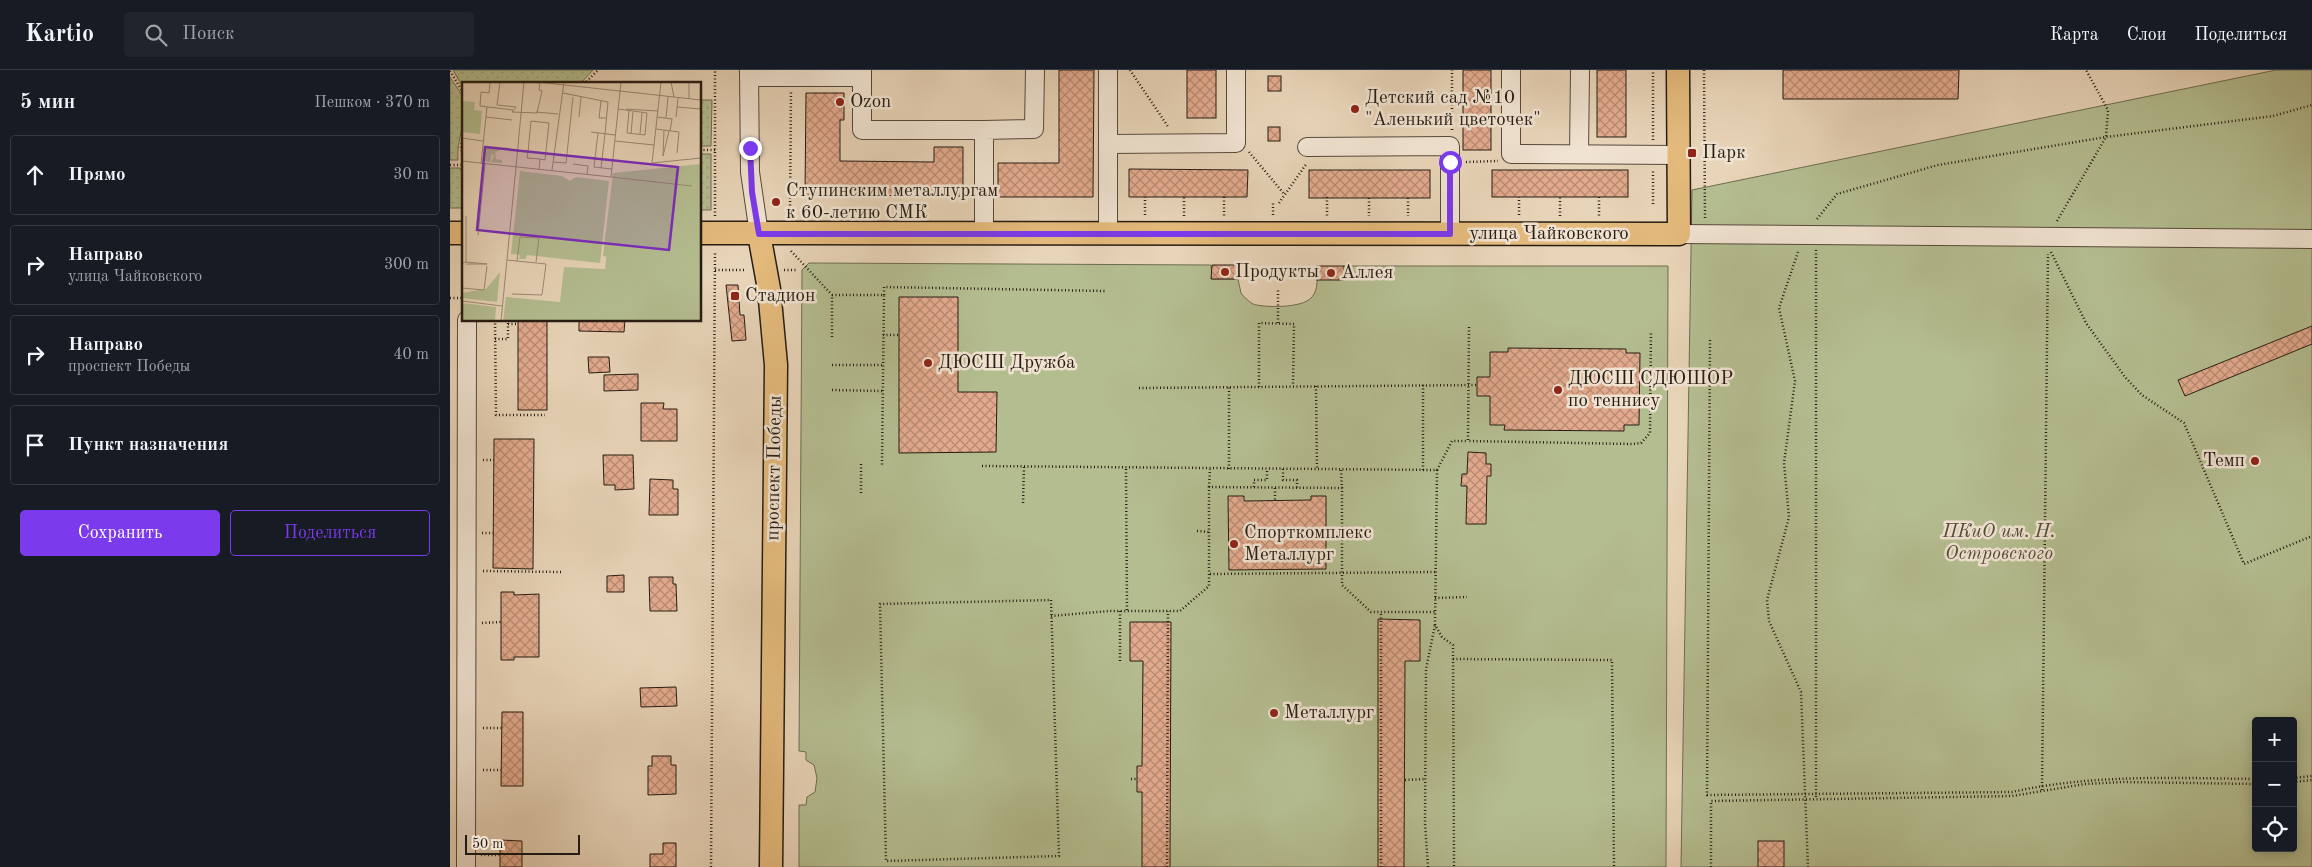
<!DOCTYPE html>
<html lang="ru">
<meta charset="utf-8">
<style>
body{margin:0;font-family:"Old Standard TT",serif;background:#20242c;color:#f1f3f6}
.controls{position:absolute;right:15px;bottom:15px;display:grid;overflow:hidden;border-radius:5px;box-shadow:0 2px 12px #0003}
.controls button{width:45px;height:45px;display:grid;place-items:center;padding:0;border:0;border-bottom:1px solid #363941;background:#171b24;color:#f1f3f6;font:25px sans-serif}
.scale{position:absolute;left:15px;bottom:12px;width:115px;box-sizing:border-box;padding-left:5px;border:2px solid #271c13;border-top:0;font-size:14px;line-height:18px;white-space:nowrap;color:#271c13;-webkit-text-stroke:4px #f0e3d1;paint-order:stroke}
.stop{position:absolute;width:15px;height:15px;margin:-11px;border:4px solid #7c3aed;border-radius:50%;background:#fff}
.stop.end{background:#7c3aed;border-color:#fff;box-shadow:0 1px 5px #0008}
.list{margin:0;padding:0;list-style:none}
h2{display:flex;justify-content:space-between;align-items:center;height:65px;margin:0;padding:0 20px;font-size:21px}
h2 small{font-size:16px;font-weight:400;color:#9ea1a6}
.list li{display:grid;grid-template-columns:32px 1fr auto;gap:15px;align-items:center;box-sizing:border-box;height:80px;margin:0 10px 10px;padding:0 10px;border:1px solid #363941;border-radius:5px}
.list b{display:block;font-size:19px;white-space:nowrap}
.list p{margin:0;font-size:16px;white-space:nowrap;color:#9ea1a6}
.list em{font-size:16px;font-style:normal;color:#9ea1a6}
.actions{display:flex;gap:10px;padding:15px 20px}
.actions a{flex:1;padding:11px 0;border:1px solid #7c3aed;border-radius:5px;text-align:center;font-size:18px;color:#7c3aed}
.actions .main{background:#7c3aed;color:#fff}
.icon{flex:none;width:28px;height:28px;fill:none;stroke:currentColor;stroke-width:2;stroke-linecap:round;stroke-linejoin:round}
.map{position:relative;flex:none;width:1862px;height:797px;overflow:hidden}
header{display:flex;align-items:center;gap:30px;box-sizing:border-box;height:70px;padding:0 25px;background:#171b24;border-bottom:1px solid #363941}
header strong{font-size:24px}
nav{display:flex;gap:28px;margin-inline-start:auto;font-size:18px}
.search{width:350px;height:45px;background:#20242c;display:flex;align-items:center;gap:12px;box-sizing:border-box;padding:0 18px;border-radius:5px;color:#9ea1a6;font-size:19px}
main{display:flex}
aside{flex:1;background:#171b24}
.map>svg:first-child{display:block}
.grass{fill:url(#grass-dots);stroke:#6e6c52}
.park{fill:#b4bd90;stroke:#6e6c52;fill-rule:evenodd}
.building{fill:url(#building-cross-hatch);stroke:#271c13}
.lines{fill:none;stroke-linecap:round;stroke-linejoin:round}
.minor-casing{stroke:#574a3c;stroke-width:20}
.major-casing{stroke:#271c13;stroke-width:25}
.path{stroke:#271c13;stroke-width:2.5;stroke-dasharray:1 2.5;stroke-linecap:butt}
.minor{stroke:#f0e3d1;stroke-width:18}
.major{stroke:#e4ba7c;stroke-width:22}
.route{stroke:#7c3aed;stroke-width:6}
.poi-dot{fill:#8f2418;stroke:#f0e3d1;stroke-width:2}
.labels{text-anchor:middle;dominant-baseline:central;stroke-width:5;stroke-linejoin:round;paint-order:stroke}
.poi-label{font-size:19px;fill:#271c13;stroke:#f0e3d1;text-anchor:start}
.street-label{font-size:19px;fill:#271c13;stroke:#f0e3d1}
.park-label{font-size:19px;font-style:italic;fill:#514c38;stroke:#f0e3d1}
.inset-road{fill:none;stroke:#9b8a76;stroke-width:1}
.view{fill:#7b2cbf;fill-opacity:0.15;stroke:#7b2cbf;stroke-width:2.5}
.inset-edge{fill:none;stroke:#271c13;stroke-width:2.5}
</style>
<header>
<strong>Kartio</strong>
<div class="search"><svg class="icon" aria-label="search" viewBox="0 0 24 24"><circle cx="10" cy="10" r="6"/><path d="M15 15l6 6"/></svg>Поиск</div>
<nav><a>Карта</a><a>Слои</a><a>Поделиться</a></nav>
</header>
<main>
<aside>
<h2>5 мин<small>Пешком · 370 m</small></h2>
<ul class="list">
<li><svg class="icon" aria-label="ahead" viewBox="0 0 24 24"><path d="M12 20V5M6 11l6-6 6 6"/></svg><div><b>Прямо</b></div><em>30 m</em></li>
<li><svg class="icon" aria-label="right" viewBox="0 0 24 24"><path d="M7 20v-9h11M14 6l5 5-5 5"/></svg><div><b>Направо</b><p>улица Чайковского</p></div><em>300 m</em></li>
<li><svg class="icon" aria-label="right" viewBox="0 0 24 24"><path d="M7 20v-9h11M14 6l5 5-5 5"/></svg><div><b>Направо</b><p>проспект Победы</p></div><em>40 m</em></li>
<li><svg class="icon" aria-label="arrive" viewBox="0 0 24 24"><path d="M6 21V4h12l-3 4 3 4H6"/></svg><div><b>Пункт назначения</b></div></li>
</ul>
<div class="actions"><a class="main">Сохранить</a><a>Поделиться</a></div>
</aside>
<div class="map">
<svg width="1862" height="797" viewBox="0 0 1862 797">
<defs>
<pattern id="grass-dots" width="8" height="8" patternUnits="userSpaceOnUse" patternTransform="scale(1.25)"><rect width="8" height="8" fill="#b4bd90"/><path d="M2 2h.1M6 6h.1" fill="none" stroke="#9ba27b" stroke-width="1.8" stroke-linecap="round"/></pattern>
<pattern id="building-cross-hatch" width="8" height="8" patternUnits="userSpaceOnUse" patternTransform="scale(1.25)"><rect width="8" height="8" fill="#e3ab8e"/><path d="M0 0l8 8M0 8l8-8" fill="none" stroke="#b88a73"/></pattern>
</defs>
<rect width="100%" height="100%" fill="#e8d4b8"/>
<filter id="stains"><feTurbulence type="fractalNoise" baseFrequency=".004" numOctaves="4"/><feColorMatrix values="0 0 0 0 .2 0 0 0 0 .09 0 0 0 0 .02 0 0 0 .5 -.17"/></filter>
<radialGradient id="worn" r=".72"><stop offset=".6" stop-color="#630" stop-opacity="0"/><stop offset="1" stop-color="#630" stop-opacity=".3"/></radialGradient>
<g class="grass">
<path d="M3 0H143L130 14H14V19Z"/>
<path d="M0 7C4 14 12 23 14 31 17 52 6 70 8 90H0Z"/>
<path d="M250 30H262L261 76H250Z"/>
<rect x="250" y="84" width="11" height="56"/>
<path d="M0 98H10L14 106V138H0Z"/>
</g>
<g class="park">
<path d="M1826 0H1862V797H1231L1242 120ZM1806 651H1843V778H1806Z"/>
<path d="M359 193 761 195 762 209H788L791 223C794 227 798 231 803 234 815 238 852 238 861 228 866 223 867 217 867 210L894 196H1218L1216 797H349V735H356L357 727 365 722 367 708 364 695 356 690V682L349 681 352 200Z"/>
</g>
<g class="building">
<path d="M609 0H644L643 127H548V93H609Z"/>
<rect x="737" y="0" width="29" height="48"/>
<rect x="1013" y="0" width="28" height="80"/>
<rect x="1147" y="0" width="29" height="67"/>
<path d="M1333 0H1509L1508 29H1333Z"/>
<rect x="818" y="6" width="13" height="15"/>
<path d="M356 23H394V50H390V91L484 92V77H513V126L355 125Z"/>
<rect x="818" y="57" width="12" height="14"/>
<path d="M679 99 798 100 797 127H679Z"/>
<rect x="859" y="100" width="121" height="28"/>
<rect x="1042" y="100" width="136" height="27"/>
<path d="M762 195H788V209H761Z"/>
<rect x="867" y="196" width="27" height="14"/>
<path d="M276 215H288L290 245H294L296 270 282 271Z"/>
<path d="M449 227H508V322H547L546 382 449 383Z"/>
<rect x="68" y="250" width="29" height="90"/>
<path d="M129 250H175L174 262 129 261Z"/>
<path d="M1862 256V274L1735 326 1728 310Z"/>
<path d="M1058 278 1176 279V283H1190L1189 355H1174V361L1054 360 1055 355H1040V326H1027V307H1040V282H1058Z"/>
<path d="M138 287H159L160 302 139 303Z"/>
<path d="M188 304V320L154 321V305Z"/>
<path d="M191 333H214L213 339H227V371H191Z"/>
<path d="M44 369H84L83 499 43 498Z"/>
<path d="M1018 382 1036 383V394H1041V406H1037L1036 454H1016L1017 416H1011L1012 404H1017Z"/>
<path d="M153 385H183L184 419 165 420V415H154Z"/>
<path d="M200 409 223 410V419H228V445H199Z"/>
<path d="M778 426H794V431L861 430V426H876V499L779 500Z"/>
<path d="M174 505V522H157V506Z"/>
<path d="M199 507H223V514H226L227 541H200Z"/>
<path d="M51 522H64V525L89 524V587H64V590H51Z"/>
<path d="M928 549 970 550V591H955L954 797H928Z"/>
<path d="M680 552H721L720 797H692V722H687V696H692L693 591H680Z"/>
<path d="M226 617 227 636 191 637 190 618Z"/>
<path d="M52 642H73V716H51Z"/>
<path d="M202 686H221V695H226V724L198 725V696H202Z"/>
<path d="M50 770 72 771V797H50Z"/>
<rect x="1308" y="771" width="26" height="26"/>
<path d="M213 773H226V797H200V784H213Z"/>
</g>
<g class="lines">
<g class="minor-casing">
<g id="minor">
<path d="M299 0 300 102 309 164"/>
<path d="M658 0V164"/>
<path d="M1061 0V84L1229 85"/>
<path d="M299 7H412V0"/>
<path d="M412 7V60H534"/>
<path d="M658 74 786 73V0"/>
<path d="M857 77 1000 76V164"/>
<path d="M1129 84 1130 0"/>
<path d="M534 164V60L584 59 585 0"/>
<path d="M1229 164 1862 169"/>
<path d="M16 797 17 250"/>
</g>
</g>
<g class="major-casing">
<g id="major">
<path d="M0 163H14"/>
<path d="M250 163 1229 164 1228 0"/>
<path d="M309 164 319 219 326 295 321 797"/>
</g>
</g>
<g class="path">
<path d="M680 0 719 58"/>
<path d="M1254 0 1255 148"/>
<path d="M0 1 14 24"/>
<path d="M134 14 148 0"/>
<path d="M1002 60V0"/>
<path d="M14 63 11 76 14 97"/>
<path d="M1203 70V0"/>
<path d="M250 80H265"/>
<path d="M799 82 835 125"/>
<path d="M1016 92 1048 91"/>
<path d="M0 95H13"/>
<path d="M774 127V146"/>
<path d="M877 127V146"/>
<path d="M1149 127V146"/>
<path d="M919 128V146"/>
<path d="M958 128V146"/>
<path d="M829 133 857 93"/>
<path d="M1203 134V100"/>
<path d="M695 145V127"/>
<path d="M823 145V133"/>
<path d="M1069 145V127"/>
<path d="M265 146V0"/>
<path d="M340 146 341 21"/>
<path d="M734 146V127"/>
<path d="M1110 146V127"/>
<path d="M1367 149 1387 124 1488 95 1656 67 1823 46 1862 35"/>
<path d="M1607 151 1656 67 1658 40 1636 0"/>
<path d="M1366 180V729"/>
<path d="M341 181 382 225"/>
<path d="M1348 182 1329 238 1345 311 1334 393 1339 447 1317 530 1319 551 1351 622 1358 797"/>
<path d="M1601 182 1636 253 1675 307 1692 325 1734 353 1794 494 1862 466"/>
<path d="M265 200H296"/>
<path d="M334 200H348"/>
<path d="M434 225V217L656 221"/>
<path d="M0 228H14"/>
<path d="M45 250 46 345H95"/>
<path d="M828 253V218"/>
<path d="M58 254H68"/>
<path d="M1019 257 1018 371 1183 374 1191 373 1200 363 1201 261"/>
<path d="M433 265H449"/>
<path d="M382 267V225H434L432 395"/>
<path d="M45 269H58V250"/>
<path d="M1260 270 1257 725 1562 722C1643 704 1723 708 1806 709"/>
<path d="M382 295H433"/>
<path d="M866 316 867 399"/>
<path d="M809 317V253L844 254 843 316"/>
<path d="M689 318 1027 315"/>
<path d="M382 320 433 321"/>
<path d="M33 390H44"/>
<path d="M532 396 987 400 1002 371H1018"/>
<path d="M676 399 677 541"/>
<path d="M779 399V317"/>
<path d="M833 399V410H847V418"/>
<path d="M891 400 892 418"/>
<path d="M973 400V315"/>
<path d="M987 400 985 555 992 567 1003 575 1004 797"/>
<path d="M759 417 760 399"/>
<path d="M804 417V410H817V400"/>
<path d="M825 418V431"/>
<path d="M411 423V394"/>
<path d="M573 433 574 397"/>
<path d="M747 461 759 462"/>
<path d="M32 463H43"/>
<path d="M33 501 111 502"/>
<path d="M760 504 986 502"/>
<path d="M985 528 1017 527"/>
<path d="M601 530 609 786 436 791 430 534Z"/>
<path d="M670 541V592"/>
<path d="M601 546 659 541H730L759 516V417L892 418V515L921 542H985"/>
<path d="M32 553 51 552"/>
<path d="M1003 589 1162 590 1164 797"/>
<path d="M33 658H52"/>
<path d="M33 700H51"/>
<path d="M1843 708 1862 706"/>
<path d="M681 709H687"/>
<path d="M955 710 976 709"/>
<path d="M1843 712 1862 710"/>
<path d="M1592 720 1598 184"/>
<path d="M31 785H50"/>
<path d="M261 797 265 181"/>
<path d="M717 797 718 541"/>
<path d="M931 797V542"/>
<path d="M978 797 975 753 976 599 985 555"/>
<path d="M1261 797V731L1562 726 1635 714 1673 712 1806 714"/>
</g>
<use href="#minor" class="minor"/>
<use href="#major" class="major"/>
</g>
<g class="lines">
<path class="route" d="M300 78 302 122 309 164H1000V92"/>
</g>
<g class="poi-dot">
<circle cx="390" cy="32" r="5"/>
<circle cx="905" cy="39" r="5"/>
<rect x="1237" y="78" width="10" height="10" rx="2.5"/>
<circle cx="326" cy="132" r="5"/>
<circle cx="775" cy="202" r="5"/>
<circle cx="881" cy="203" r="5"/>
<rect x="280" y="221" width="10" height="10" rx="2.5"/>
<circle cx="478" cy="293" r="5"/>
<circle cx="1108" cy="320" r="5"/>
<circle cx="1805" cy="391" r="5"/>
<circle cx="784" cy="474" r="5"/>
<circle cx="824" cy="643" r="5"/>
</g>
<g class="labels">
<g class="poi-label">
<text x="915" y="28">Детский сад №10<tspan x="915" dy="22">"Аленький цветочек"</tspan></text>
<text x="400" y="32">Ozon</text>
<text x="1252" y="83">Парк</text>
<text x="336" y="121">Ступинским металлургам<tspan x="336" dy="22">к 60-летию СМК</tspan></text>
<text x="785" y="202">Продукты</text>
<text x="891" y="203">Аллея</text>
<text x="295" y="226">Стадион</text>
<text x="488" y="293">ДЮСШ Дружба</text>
<text x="1118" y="309">ДЮСШ СДЮШОР<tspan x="1118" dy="22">по теннису</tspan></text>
<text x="1795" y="391" text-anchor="end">Темп</text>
<text x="794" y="463">Спорткомплекс<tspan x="794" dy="22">Металлург</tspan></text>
<text x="834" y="643">Металлург</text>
</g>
<g class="street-label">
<text x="1099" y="164">улица Чайковского</text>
<text transform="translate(325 398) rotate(-89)">проспект Победы</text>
</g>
<g class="park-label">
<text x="1549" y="462">ПКиО им. Н.<tspan x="1549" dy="22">Островского</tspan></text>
</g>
</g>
<g transform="translate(12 12)">
<rect width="239" height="239" fill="#e8d4b8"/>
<path d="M0 19 13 20 12 28 20 29 18 52 0 50ZM22 64 40 66 33 71 34 77 40 78V81L29 80 32 74 30 71 28 80 20 79V75H24L21 74Z" fill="#b4bd90"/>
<path d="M239 84V239H41L44 215 98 220 102 185 143 187 152 105ZM38 190 35 220 0 216V211L24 207ZM0 221 34 225 33 239H0Z" fill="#b4bd90"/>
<path d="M239 82V182L182 177 168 179 141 174 151 91ZM58 89 100 94 108 99 114 95 147 99 138 181 65 173 64 177H57L58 173 49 172Z" fill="#b4bd90"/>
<path class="inset-road" d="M28 0 27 11 19 10 18 24 51 28M38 0 35 23 54 25 50 30 75 31 80 9 77 8 78 1 66 0M75 0 158 9M199 0 190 81 239 76M209 0 212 15M158 9 239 18M101 11 146 20 143 52M227 17V0M139 19 137 36H144M215 25 239 27M156 27 185 31 183 53 165 51 167 29M164 27 196 29M74 30 96 32M24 35 50 38M117 35 119 15M195 35 210 37 208 49M214 35 216 16M204 36 206 15M194 47 217 50 215 71M202 48 201 74 207 49M129 50 153 53M136 51 132 85 150 87M169 51 171 30M178 52 180 31M0 56 21 59M153 59 192 63M54 69 66 70 69 39 87 41 83 78 78 77 77 88M66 70 65 76 78 77M0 79 149 95 159 0M91 80 104 81 111 15M19 82 25 25M111 82 126 84 125 93M54 85 62 0M139 86 143 52M90 88 102 0M149 95 230 104M16 153 23 82M45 178 84 182 80 213 50 212M55 179 58 155 77 156 74 180M0 181 4 180V134M4 182H25L4 180M0 206 22 208 25 184M0 219 40 224M39 239 54 85"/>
<path class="view" d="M23 65 216 85 207 168 15 148Z"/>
<rect width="239" height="239" class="inset-edge"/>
</g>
<rect width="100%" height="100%" filter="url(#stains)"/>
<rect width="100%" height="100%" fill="url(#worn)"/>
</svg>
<div class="controls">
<button>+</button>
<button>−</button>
<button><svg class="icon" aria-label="locate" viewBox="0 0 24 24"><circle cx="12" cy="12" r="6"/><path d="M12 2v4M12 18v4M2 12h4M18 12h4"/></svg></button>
</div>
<div class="scale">50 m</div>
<div class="stop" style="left:1000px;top:92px"></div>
<div class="stop end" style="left:300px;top:78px"></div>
</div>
</main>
